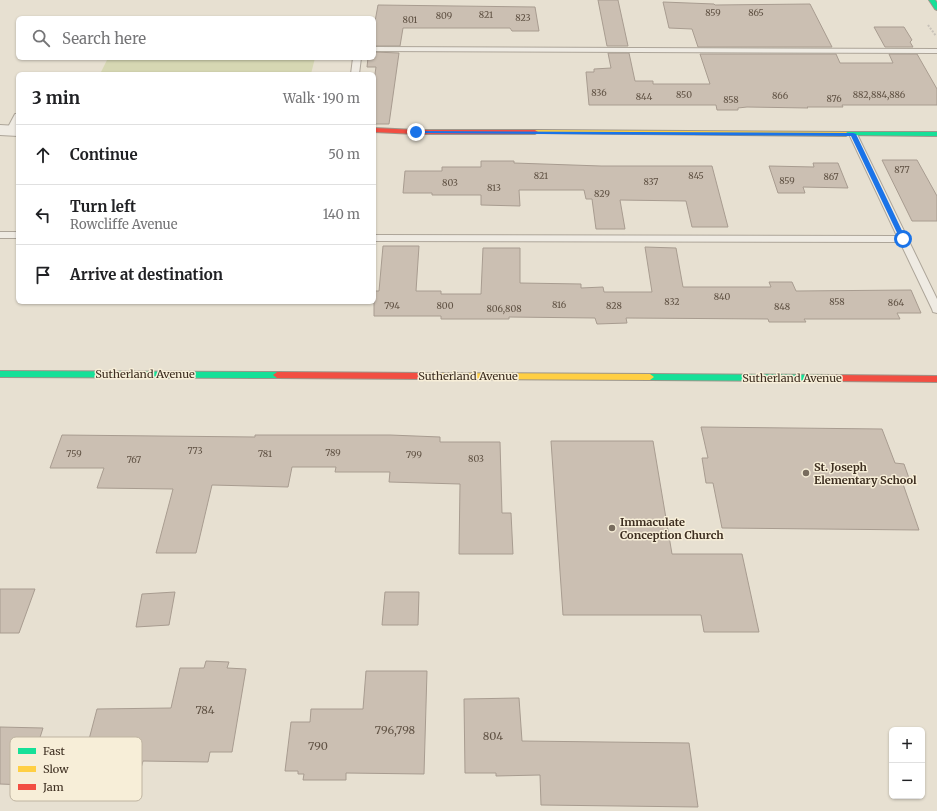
<!DOCTYPE html>
<meta charset="utf-8">
<style>
body{margin:0;font-family:Merriweather,serif;background:#f2f2f2;color:#202124}
.controls{position:absolute;right:12px;bottom:12px;display:grid;overflow:hidden;border-radius:6px;box-shadow:0 1px 3px #0004}
.controls button{width:36px;height:36px;display:grid;place-items:center;padding:0;border:0;border-bottom:1px solid #e0e0e0;background:#fff;color:#202124;font:20px sans-serif}
.stop{position:absolute;width:12px;height:12px;margin:-9px;border:3px solid #1a73e8;border-radius:50%;background:#fff}
.stop.end{background:#1a73e8;border-color:#fff;box-shadow:0 1px 4px #0008}
.list{margin:0;padding:0;list-style:none}
h2{display:flex;justify-content:space-between;align-items:center;height:52px;margin:0;padding:0 16px;font-size:17px}
h2 small{font-size:13px;font-weight:400;color:#757577}
.list li{display:grid;grid-template-columns:26px 1fr auto;gap:12px;align-items:center;box-sizing:border-box;height:60px;padding:0 16px;border-top:1px solid #e0e0e0}
.list b{display:block;font-size:15px;white-space:nowrap}
.list p{margin:0;font-size:13px;white-space:nowrap;color:#757577}
.list em{font-size:13px;font-style:normal;color:#757577}
.icon{flex:none;width:22px;height:22px;fill:none;stroke:currentColor;stroke-width:2;stroke-linecap:round;stroke-linejoin:round}
.map{position:relative;flex:none;width:937px;height:811px;overflow:hidden}
.search{position:absolute;background:#fff;box-shadow:0 1px 3px #0004;left:16px;top:16px;width:360px;height:44px;display:flex;align-items:center;gap:10px;box-sizing:border-box;padding:0 14px;border-radius:6px;color:#757577;font-size:15px}
.panel{position:absolute;background:#fff;box-shadow:0 1px 3px #0004;left:16px;top:72px;width:360px;height:232px;border-radius:6px}
.map>svg:first-child{display:block}
.green{fill:#d6d7b3}
.building{fill:#cbbfb2;stroke:#a89c90}
.lines{fill:none;stroke-linecap:round;stroke-linejoin:round}
.lane-casing{stroke:#ada599;stroke-width:2}
.street-casing{stroke:#ada599;stroke-width:2}
.fast-casing{stroke:#9c958a;stroke-width:2}
.slow-casing{stroke:#9c958a;stroke-width:2}
.jam-casing{stroke:#9c958a;stroke-width:2}
.path{stroke:#c8c2b9;stroke-width:2;stroke-dasharray:2 1.5;stroke-linecap:butt}
.lane{fill:#efebe3;fill-rule:evenodd}
.street{fill:#efebe3;fill-rule:evenodd}
.fast{fill:#16e098;fill-rule:evenodd}
.slow{fill:#ffcf43;fill-rule:evenodd}
.jam{fill:#f24e42;fill-rule:evenodd}
.route{fill:#1a73e8}
.poi-dot{fill:#786c5e;stroke:#f7eed8;stroke-width:1.5}
.labels{text-anchor:middle;dominant-baseline:central;stroke-width:3;stroke-linejoin:round;paint-order:stroke}
.number-label{font-size:9px;fill:#605244}
.street-label{font-size:11px;fill:#3d2e20;stroke:#f7eed8}
.poi-label{font-size:11px;font-weight:bold;fill:#3d2e20;stroke:#f7eed8;text-anchor:start}
.near-number-label{font-size:11px;fill:#605244}
.key{fill:#f7eed8;stroke:#bfb4a1;stroke-width:1}
.key-label{font-size:11px;fill:#3d2e20}
</style>
<div class="map">
<svg width="937" height="811" viewBox="0 0 937 811">
<rect width="100%" height="100%" fill="#e7e0d1"/>
<path class="green" d="M108 58H315L311 74H100Z"/>
<g class="building">
<path d="M598 0H618L628 46H607Z"/>
<path d="M663 2 714 4 715 5 810 4 832 47H698L692 29 669 28Z"/>
<path d="M378 5 535 7 539 31H512L510 28H403L400 46H374V27Z"/>
<path d="M874 27H904L912 40 910 42 913 47H885Z"/>
<path d="M374 52 399 53 389 124H374V81L376 67H367L368 58H374Z"/>
<path d="M608 53H629L635 81H653V84H710L700 54H836L840 63H893L889 54H917L937 89V105H842L843 107H807L808 108 747 107 738 108V110H717L716 105H589L586 72H594V69L611 68Z"/>
<path d="M882 160H917L937 196V221H912Z"/>
<path d="M481 161H514V163L601 166H712L728 227H692L686 201 620 200 625 229H596L592 199H586L584 190H519L520 206 481 205V195H432V193H403L405 171H442V167H481Z"/>
<path d="M813 163H838L848 188 803 187 805 193H778L769 166 814 167Z"/>
<path d="M383 246H419L416 291H441V294H481L483 248H520V283L581 284V288L603 287 604 292H652L645 247 676 248 683 287H771L769 282H792L796 291 911 290 921 313H897L900 319H804L806 322H769L768 319 626 318 627 323 597 324 595 318 509 317V319H441V316H374V291H379Z"/>
<path d="M701 427 882 429 895 463 904 464 911 484H903L919 530 722 528 713 483H706L702 458H708Z"/>
<path d="M62 435 255 437V435H390L440 437V442H500L502 513H511L513 554H459L460 484 389 482 390 472H335L336 467H292L288 487 212 485 196 553H156L173 489 97 488 104 468H50Z"/>
<path d="M551 441H653L672 554H742L759 632H704L701 615H563Z"/>
<path d="M0 589H35L19 633H0Z"/>
<path d="M175 592 169 625 136 627 142 594Z"/>
<path d="M385 592H419L418 625H382Z"/>
<path d="M206 661 229 662 227 668 246 669 232 752H210L208 762 143 761 140 772H119L116 785H77L97 709 171 708 180 668H204Z"/>
<path d="M366 671H427L424 774 346 773V780H303L304 774H298V771H285L291 722H310L311 709H363Z"/>
<path d="M519 698 522 741 689 743 698 807 541 805 540 775 496 776V773H465L464 699Z"/>
<path d="M0 727 43 728 25 785 0 784Z"/>
</g>
<g class="lines">
<g class="lane-casing">
<g id="lane">
<path d="M374 47 937 49V53L374 51Z"/>
<path d="M353 58H361L359 74H351Z"/>
<path d="M15 114H18V124L13 133H7L6 131Z"/>
<path d="M850 132H853L857 134 937 299V313L933 312 932 309 900 242 374 241V235L897 236 849 134Z"/>
<rect x="0" y="232" width="18" height="6"/>
</g>
</g>
<g class="street-casing">
<path id="street" d="M0 125 18 126V136L0 135Z"/>
</g>
<g class="fast-casing">
<g id="fast">
<path d="M929 0H935L937 3V10L935 9Z"/>
<path d="M846 132H937V136L844 135V133Z"/>
<path d="M0 371 277 372 281 375 277 378 0 377Z"/>
<path d="M650 374 832 375 836 378 832 381 650 380 646 377Z"/>
</g>
</g>
<g class="slow-casing">
<g id="slow">
<path d="M535 130 846 132 849 134 846 136 533 133V131Z"/>
<path d="M425 373 650 374 654 377 650 380 425 379 421 376Z"/>
</g>
</g>
<g class="jam-casing">
<g id="jam">
<path d="M374 128 416 130H535L538 132 535 134H416L374 132Z"/>
<path d="M277 372 425 373 429 376 425 379 277 378 273 375Z"/>
<path d="M832 375 937 376V382L832 381 828 378Z"/>
</g>
</g>
<path class="path" d="M928 25 936 36"/>
<use href="#lane" class="lane"/>
<use href="#street" class="street"/>
<use href="#fast" class="fast"/>
<use href="#slow" class="slow"/>
<use href="#jam" class="jam"/>
</g>
<path class="route" d="M414 131 853 133 856 134 906 239 903 241 900 239 851 136 416 133Z"/>
<g class="poi-dot">
<circle cx="806" cy="473" r="4"/>
<circle cx="612" cy="528" r="4"/>
</g>
<g class="labels">
<g class="number-label">
<text x="713" y="12">859</text>
<text x="756" y="12">865</text>
<text x="486" y="14">821</text>
<text x="444" y="15">809</text>
<text x="523" y="17">823</text>
<text x="410" y="19">801</text>
<text x="599" y="92">836</text>
<text x="684" y="94">850</text>
<text x="879" y="94">882,884,886</text>
<text x="780" y="95">866</text>
<text x="644" y="96">844</text>
<text x="834" y="98">876</text>
<text x="731" y="99">858</text>
<text x="902" y="169">877</text>
<text x="541" y="175">821</text>
<text x="696" y="175">845</text>
<text x="831" y="176">867</text>
<text x="787" y="180">859</text>
<text x="651" y="181">837</text>
<text x="450" y="182">803</text>
<text x="494" y="187">813</text>
<text x="602" y="193">829</text>
<text x="722" y="296">840</text>
<text x="672" y="301">832</text>
<text x="837" y="301">858</text>
<text x="896" y="302">864</text>
<text x="559" y="304">816</text>
<text x="392" y="305">794</text>
<text x="445" y="305">800</text>
<text x="614" y="305">828</text>
<text x="782" y="306">848</text>
<text x="504" y="308">806,808</text>
<text x="195" y="450">773</text>
<text x="333" y="452">789</text>
<text x="74" y="453">759</text>
<text x="265" y="453">781</text>
<text x="414" y="454">799</text>
<text x="476" y="458">803</text>
<text x="134" y="459">767</text>
</g>
<g class="street-label">
<text x="145" y="374">Sutherland Avenue</text>
<text x="468" y="376">Sutherland Avenue</text>
<text x="792" y="378">Sutherland Avenue</text>
</g>
<g class="poi-label">
<text x="814" y="467">St. Joseph<tspan x="814" dy="13">Elementary School</tspan></text>
<text x="620" y="522">Immaculate<tspan x="620" dy="13">Conception Church</tspan></text>
</g>
<g class="near-number-label">
<text x="205" y="710">784</text>
<text x="395" y="730">796,798</text>
<text x="493" y="736">804</text>
<text x="318" y="746">790</text>
</g>
</g>
<rect x="10" y="737" width="132" height="64" rx="6" class="key"/>
<rect x="18" y="748" width="18" height="6" fill="#16e098"/>
<rect x="18" y="766" width="18" height="6" fill="#ffcf43"/>
<rect x="18" y="784" width="18" height="6" fill="#f24e42"/>
<g class="key-label">
<text x="43" y="755">Fast</text>
<text x="43" y="773">Slow</text>
<text x="43" y="791">Jam</text>
</g>
</svg>
<div class="controls">
<button>+</button>
<button>−</button>
</div>
<div class="stop" style="left:903px;top:239px"></div>
<div class="stop end" style="left:416px;top:132px"></div>
<div class="search"><svg class="icon" aria-label="search" viewBox="0 0 24 24"><circle cx="10" cy="10" r="6"/><path d="M15 15l6 6"/></svg>Search here</div>
<section class="panel">
<h2>3 min<small>Walk · 190 m</small></h2>
<ul class="list">
<li><svg class="icon" aria-label="ahead" viewBox="0 0 24 24"><path d="M12 20V5M6 11l6-6 6 6"/></svg><div><b>Continue</b></div><em>50 m</em></li>
<li><svg class="icon" aria-label="left" viewBox="0 0 24 24"><path d="M17 20v-9H6M10 6l-5 5 5 5"/></svg><div><b>Turn left</b><p>Rowcliffe Avenue</p></div><em>140 m</em></li>
<li><svg class="icon" aria-label="arrive" viewBox="0 0 24 24"><path d="M6 21V4h12l-3 4 3 4H6"/></svg><div><b>Arrive at destination</b></div></li>
</ul>
</section>
</div>
